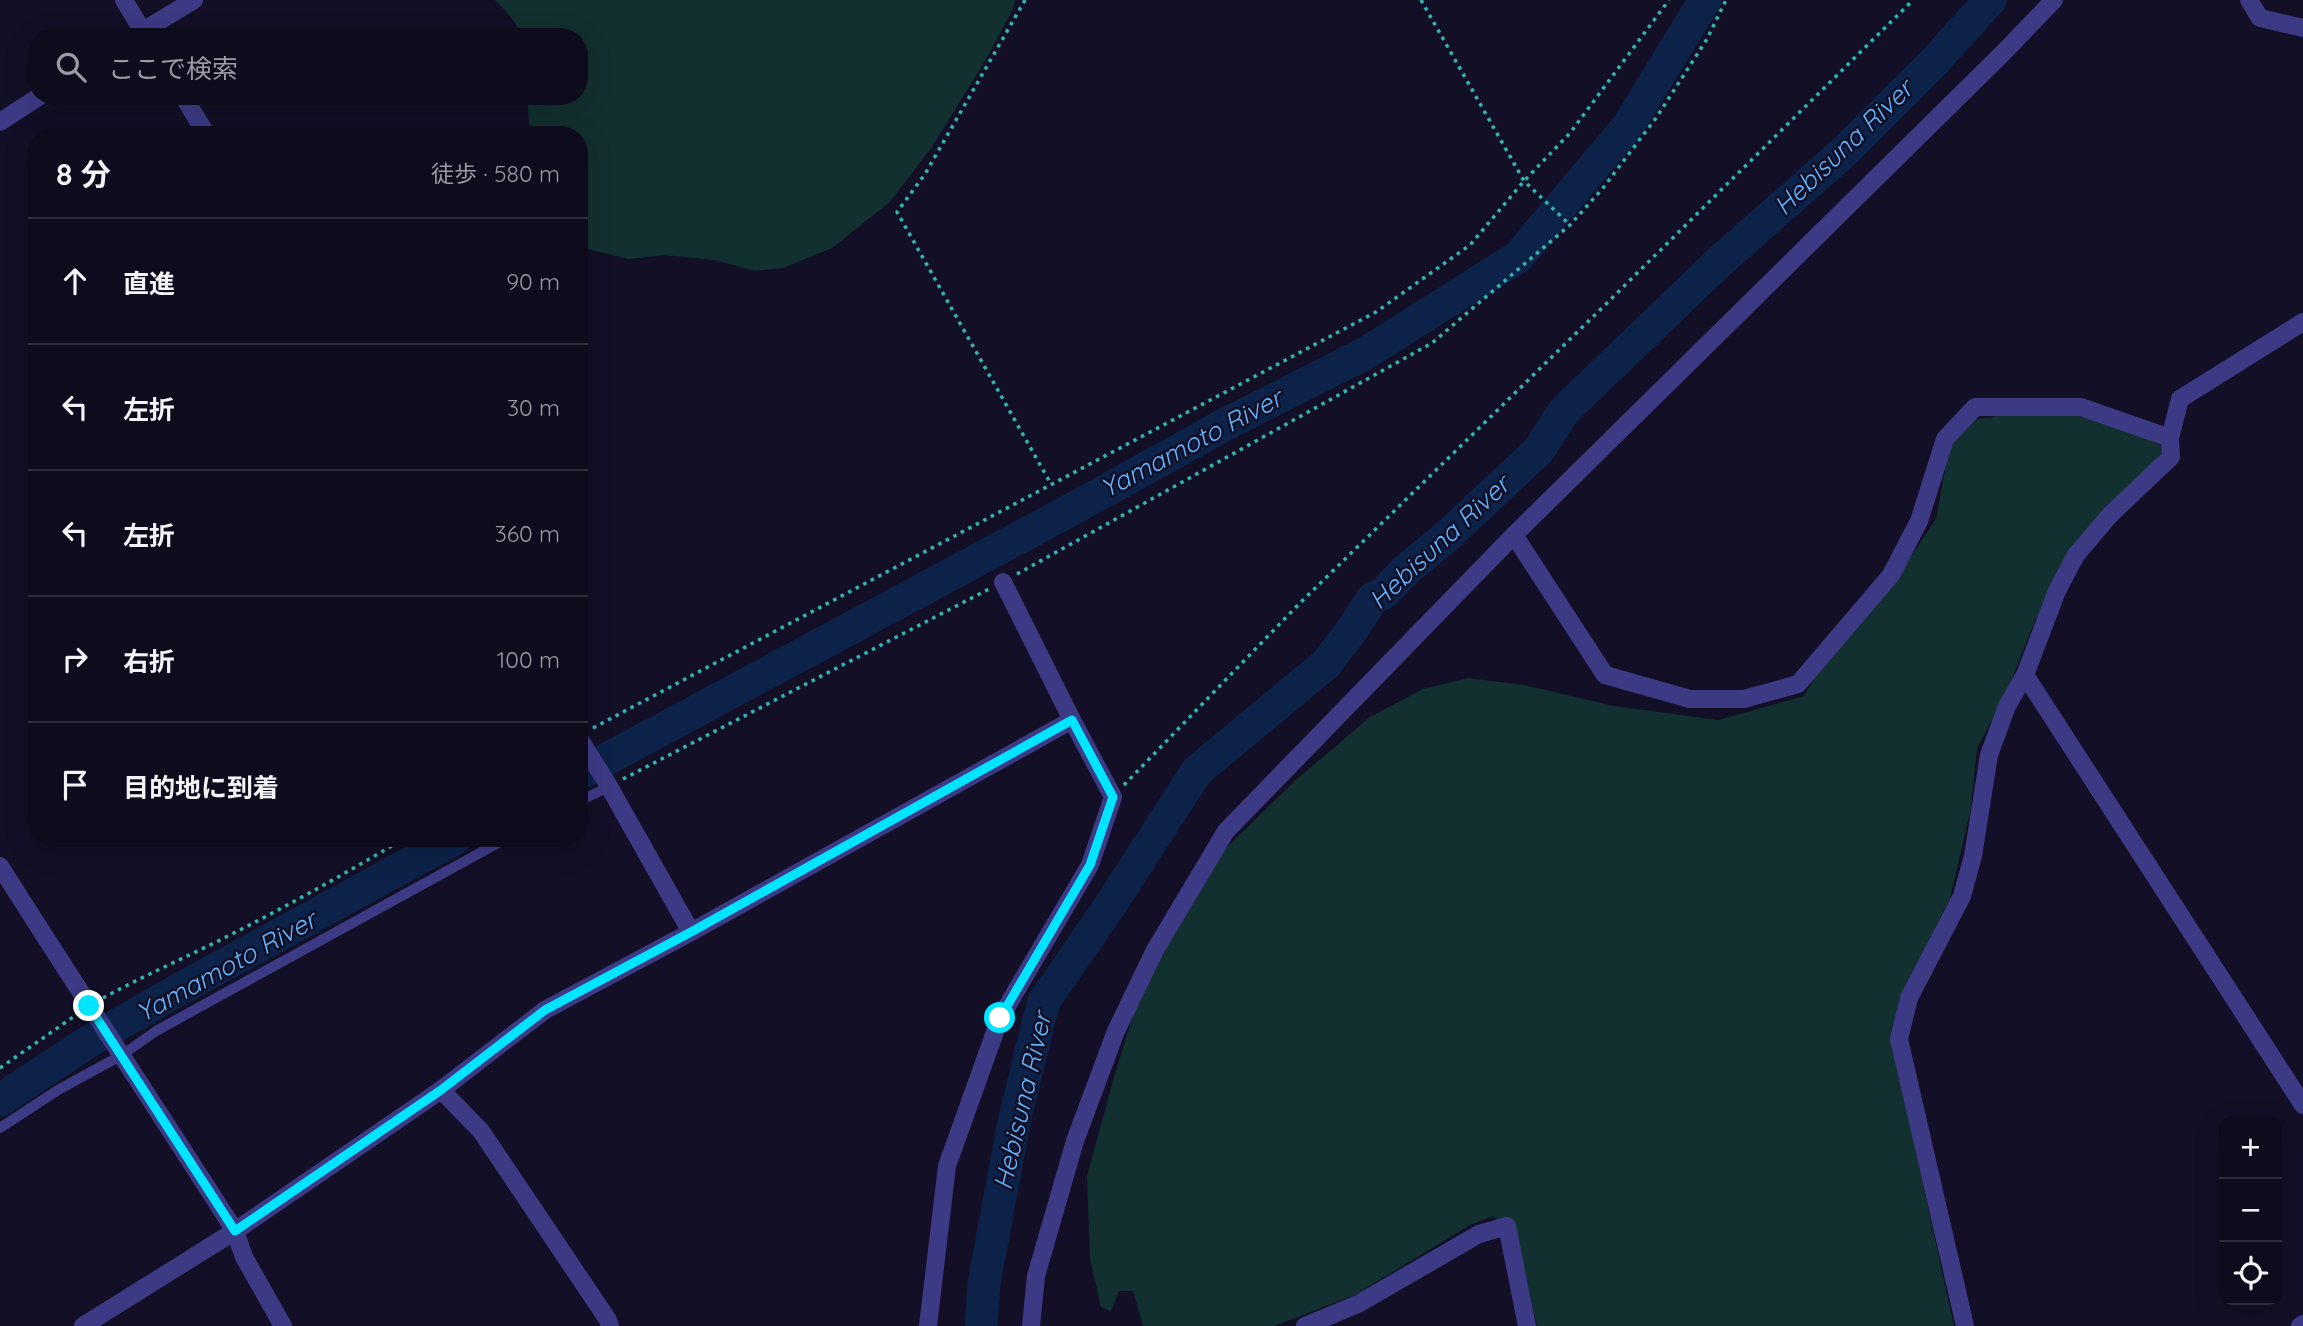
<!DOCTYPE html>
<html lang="ja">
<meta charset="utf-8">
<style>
body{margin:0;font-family:Quicksand,"Noto Sans JP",sans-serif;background:#171425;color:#f1f3f6}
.controls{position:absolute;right:21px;bottom:21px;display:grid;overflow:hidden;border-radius:14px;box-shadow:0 7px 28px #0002}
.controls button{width:63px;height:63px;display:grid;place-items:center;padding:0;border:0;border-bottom:2px solid #2e2b3b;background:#0e0b1c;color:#f1f3f6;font:35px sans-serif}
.stop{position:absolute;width:21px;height:21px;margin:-16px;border:5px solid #00e5ff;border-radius:50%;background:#fff}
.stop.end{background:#00e5ff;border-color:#fff;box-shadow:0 2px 7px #0008}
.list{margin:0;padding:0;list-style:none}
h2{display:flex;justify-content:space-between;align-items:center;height:91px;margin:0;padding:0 28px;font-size:30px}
h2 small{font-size:23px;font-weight:400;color:#9b9ba3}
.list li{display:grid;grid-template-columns:46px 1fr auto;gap:21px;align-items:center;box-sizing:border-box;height:126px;padding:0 28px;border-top:2px solid #2e2b3b}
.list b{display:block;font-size:26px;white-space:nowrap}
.list em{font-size:23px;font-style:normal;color:#9b9ba3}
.icon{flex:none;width:38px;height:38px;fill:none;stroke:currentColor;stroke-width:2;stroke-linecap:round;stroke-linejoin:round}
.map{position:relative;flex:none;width:2303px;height:1326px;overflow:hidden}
.search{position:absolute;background:#0e0b1c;box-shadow:0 7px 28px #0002;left:28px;top:28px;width:560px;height:77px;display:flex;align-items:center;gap:18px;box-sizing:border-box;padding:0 24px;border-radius:28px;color:#9b9ba3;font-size:26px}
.panel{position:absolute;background:#0e0b1c;box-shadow:0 7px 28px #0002;left:28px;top:126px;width:560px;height:721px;border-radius:28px}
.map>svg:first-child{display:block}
.green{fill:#12302f}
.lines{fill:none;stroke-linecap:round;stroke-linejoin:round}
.river{stroke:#0c2248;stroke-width:33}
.path{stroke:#2fb8b0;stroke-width:3.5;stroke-dasharray:3.5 5;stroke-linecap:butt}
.service{stroke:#3d3a85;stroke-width:10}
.minor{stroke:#3d3a85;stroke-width:18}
.tertiary{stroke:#3d3a85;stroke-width:18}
.route{stroke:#00e5ff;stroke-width:9}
.labels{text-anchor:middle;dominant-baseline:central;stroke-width:5;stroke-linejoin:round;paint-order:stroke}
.water-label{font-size:26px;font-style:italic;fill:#62b6ff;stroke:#130f26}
</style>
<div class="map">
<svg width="2303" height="1326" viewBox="0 0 2303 1326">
<rect width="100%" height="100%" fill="#130f26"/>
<g class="green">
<path d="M495 0H1015L1013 9 985 61 932 147 890 202 832 248 783 268 755 271 714 260 665 255 628 259 579 247V135H530L527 96H579V37H521C518 23 505 10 495 0Z"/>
<path d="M2003 415H2075L2134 432 2164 447 2136 502 2060 574 2034 623 2009 686 1977 749 1970 813 1950 898 1901 996 1892 1031 1902 1089 1954 1326H1537L1518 1240 1493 1216 1470 1225 1355 1295 1274 1326H1143L1133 1291H1119L1111 1311 1101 1307 1090 1259 1087 1176 1114 1077 1154 947 1224 850 1297 779 1370 717 1423 689 1468 678 1524 685 1614 706 1718 720 1804 696 1827 656 1894 582 1936 519 1950 442 1972 420Z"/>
</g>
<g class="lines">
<g class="river">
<path d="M579 774 1078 506 1224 425 1366 353 1518 257 1628 126 1705 0"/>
<path d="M0 1100 88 1042 178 990 456 838"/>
<path d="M981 1326 984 1284 1014 1122 1043 1003 1111 904 1197 771 1326 664 1352 630 1372 599 1385 592 1406 570 1447 536 1538 451 1564 411 1718 263 1845 151 1935 61 1990 0"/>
</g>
<g class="path">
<path d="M1025 0 925 174 897 212 1051 484"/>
<path d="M1421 0 1524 181 1569 224"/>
<path d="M1017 574 1432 343 1570 225 1603 188 1656 118 1707 39 1726 0"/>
<path d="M593 728 1376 312 1470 245 1524 181 1570 133 1669 0"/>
<path d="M623 779 989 589"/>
<path d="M1124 785 1298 605 1606 304 1913 0"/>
<path d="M103 998C145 975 189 956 232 934 291 904 348 872 405 838"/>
<path d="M0 1068 76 1015"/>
</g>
<g class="service">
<path d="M579 801 609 787"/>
<path d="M0 1128 58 1090 122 1055 156 1031 507 838"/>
</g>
<g class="minor">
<path d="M124 0 146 37"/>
<path d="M2249 0 2260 18 2303 28"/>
<path d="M133 37 194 0"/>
<path d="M183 96 207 135"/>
<path d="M0 122 40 96"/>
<path d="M1514 535 1605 675 1690 699H1744L1798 684 1891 575 1919 521 1945 439 1975 407H2081L2170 438"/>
<path d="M2025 675 2303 1105"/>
<path d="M579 738 607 783 691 932"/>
<path d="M0 866C77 988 157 1109 235 1231L244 1257 283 1326"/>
<path d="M441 1090 481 1131 608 1320 610 1326"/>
<path d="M83 1326 235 1231 441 1090 545 1010 691 932 1072 720"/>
<path d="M928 1326 947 1166 1000 1018 1090 865 1113 797 1072 720 1003 582"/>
<path d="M1031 1326 1036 1276 1075 1141 1116 1031 1155 950 1226 831 1514 535 2004 52 2054 0"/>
<path d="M1305 1326 1358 1304 1479 1234 1507 1226 1527 1326"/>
<path d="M1965 1326 1899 1039 1909 998 1962 896 1973 856 1989 755 2007 706 2025 675 2057 591 2076 555 2110 515 2171 457 2170 438 2180 399 2303 322"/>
</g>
<path class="tertiary" d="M2300 1326 2303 1324"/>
</g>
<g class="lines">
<path class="route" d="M89 1006 235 1231 441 1090 545 1010 691 932 1072 720 1113 797 1090 865 1000 1018"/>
</g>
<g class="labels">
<g class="water-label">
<text transform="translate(1843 147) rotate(-44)">Hebisuna River</text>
<text transform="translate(1191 443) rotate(-28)">Yamamoto River</text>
<text transform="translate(1439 542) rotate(-43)">Hebisuna River</text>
<text transform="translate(226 966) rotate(-29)">Yamamoto River</text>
<text transform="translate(1022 1101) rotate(-77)">Hebisuna River</text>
</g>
</g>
</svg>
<div class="controls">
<button>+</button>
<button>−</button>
<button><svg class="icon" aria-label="locate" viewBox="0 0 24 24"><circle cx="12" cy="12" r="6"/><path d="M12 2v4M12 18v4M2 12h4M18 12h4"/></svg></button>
</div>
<div class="stop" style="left:1000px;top:1018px"></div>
<div class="stop end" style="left:89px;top:1006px"></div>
<div class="search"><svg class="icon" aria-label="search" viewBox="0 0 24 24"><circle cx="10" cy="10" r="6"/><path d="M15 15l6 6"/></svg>ここで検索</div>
<section class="panel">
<h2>8 分<small>徒歩 · 580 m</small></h2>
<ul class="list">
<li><svg class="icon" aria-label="ahead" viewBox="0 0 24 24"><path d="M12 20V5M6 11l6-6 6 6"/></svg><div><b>直進</b></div><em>90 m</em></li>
<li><svg class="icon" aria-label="left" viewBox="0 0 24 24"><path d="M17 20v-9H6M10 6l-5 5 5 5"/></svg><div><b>左折</b></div><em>30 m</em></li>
<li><svg class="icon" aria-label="left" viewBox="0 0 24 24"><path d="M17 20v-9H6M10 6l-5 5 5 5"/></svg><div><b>左折</b></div><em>360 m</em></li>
<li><svg class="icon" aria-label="right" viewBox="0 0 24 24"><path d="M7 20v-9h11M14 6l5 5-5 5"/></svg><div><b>右折</b></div><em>100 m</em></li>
<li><svg class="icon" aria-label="arrive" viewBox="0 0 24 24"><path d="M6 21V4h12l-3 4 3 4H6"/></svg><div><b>目的地に到着</b></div></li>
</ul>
</section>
</div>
